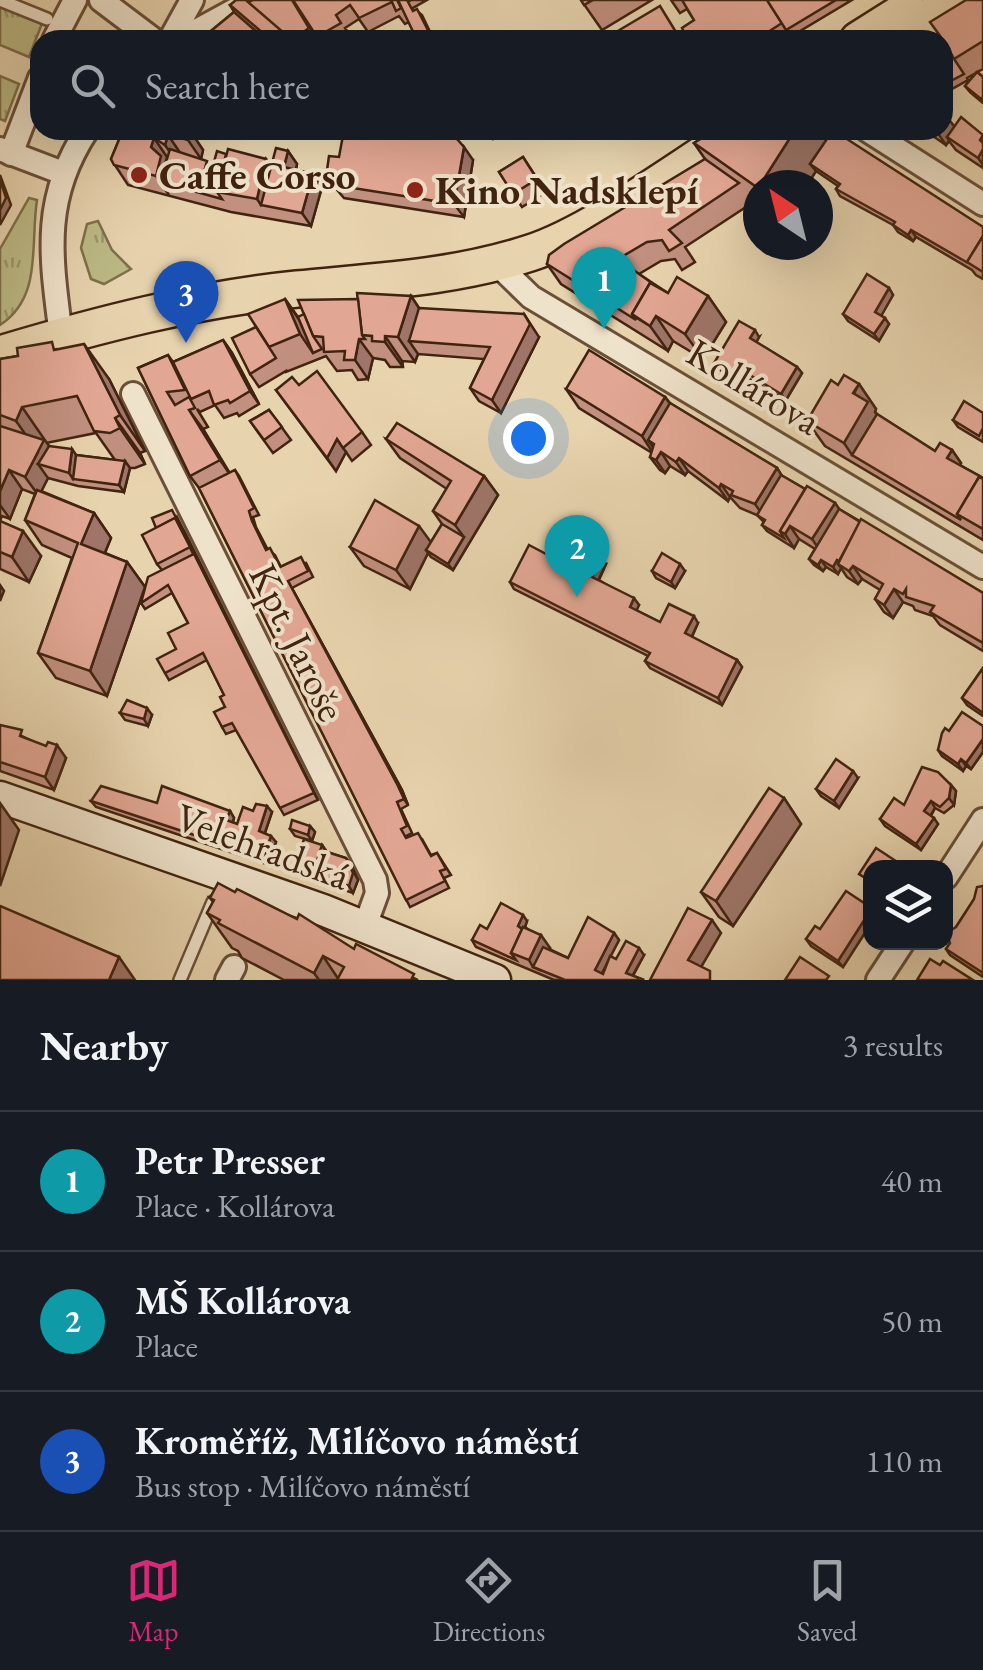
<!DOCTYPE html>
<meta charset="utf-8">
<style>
body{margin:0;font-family:"EB Garamond",serif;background:#242831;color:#f1f3f6}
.controls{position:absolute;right:30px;bottom:30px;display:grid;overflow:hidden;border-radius:20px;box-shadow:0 10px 40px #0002}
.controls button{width:90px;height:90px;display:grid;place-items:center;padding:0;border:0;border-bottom:2px solid #363941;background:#171b24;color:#f1f3f6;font:50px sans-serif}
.compass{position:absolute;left:743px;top:170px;width:90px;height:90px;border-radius:50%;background:#171b24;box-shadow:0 10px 40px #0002;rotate:325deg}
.you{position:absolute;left:528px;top:438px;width:35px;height:35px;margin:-25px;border:8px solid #fff;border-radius:50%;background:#1a73e8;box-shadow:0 0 0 15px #1a73e833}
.badge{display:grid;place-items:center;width:65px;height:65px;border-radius:50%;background:#db2777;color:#fff;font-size:32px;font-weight:700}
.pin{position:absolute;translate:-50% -82px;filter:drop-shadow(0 2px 5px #0008)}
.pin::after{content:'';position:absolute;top:52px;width:35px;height:30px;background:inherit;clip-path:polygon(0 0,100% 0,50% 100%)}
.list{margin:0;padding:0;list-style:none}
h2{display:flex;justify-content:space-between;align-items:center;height:130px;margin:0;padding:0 40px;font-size:42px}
h2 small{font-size:32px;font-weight:400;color:#9ea1a6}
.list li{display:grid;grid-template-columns:65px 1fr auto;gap:30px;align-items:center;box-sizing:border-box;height:140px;padding:0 40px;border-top:2px solid #363941}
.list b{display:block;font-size:38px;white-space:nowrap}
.list p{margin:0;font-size:32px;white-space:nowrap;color:#9ea1a6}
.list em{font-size:32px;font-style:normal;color:#9ea1a6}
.icon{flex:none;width:55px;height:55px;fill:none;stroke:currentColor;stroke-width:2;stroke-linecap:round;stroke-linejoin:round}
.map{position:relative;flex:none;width:983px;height:980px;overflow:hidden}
.search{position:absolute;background:#171b24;box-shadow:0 10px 40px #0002;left:30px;right:30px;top:30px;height:110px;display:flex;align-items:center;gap:25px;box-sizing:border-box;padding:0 35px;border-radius:30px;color:#9ea1a6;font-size:38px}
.sheet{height:550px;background:#171b24}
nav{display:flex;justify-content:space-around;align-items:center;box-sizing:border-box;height:140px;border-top:2px solid #363941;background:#171b24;font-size:28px;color:#9ea1a6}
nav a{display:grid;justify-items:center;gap:5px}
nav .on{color:#db2777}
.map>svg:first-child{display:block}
.grass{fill:url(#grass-tufts);stroke:#7e6f4b;stroke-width:2.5}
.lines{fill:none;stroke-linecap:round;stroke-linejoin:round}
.lane-casing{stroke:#6a5038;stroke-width:16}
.street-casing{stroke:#6a5038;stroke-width:28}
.secondary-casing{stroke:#412410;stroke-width:35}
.primary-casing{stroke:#412410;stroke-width:40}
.lane{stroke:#efe2ca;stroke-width:11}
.street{stroke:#efe2ca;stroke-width:22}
.secondary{stroke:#efe2ca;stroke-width:30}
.primary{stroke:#e7d3ae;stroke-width:35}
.wall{fill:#c2907f;stroke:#412410;stroke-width:2.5;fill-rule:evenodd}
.shaded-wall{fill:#9e7568;stroke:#412410;stroke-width:2.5}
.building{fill:#e2a794;stroke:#412410;stroke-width:2.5}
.poi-dot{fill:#8f2418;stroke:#efe2ca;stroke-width:4}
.labels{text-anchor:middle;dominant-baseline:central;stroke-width:8;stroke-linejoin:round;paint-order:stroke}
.poi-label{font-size:40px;font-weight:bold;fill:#412410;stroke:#efe2ca;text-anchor:start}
.street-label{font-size:40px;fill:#412410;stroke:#efe2ca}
</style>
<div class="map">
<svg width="983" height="980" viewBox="0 0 983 980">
<defs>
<pattern id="grass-tufts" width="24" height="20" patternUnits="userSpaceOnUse" patternTransform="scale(2.5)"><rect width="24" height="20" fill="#bcba86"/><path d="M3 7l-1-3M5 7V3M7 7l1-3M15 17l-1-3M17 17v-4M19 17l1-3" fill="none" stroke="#9a976c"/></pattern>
</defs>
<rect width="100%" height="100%" fill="#e7d3ae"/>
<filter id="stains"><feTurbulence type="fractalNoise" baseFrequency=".002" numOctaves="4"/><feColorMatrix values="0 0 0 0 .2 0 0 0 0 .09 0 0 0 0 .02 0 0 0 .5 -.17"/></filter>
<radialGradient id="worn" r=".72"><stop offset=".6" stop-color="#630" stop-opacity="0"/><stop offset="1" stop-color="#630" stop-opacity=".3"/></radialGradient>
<g class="grass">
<path d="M0 4 43 21 29 57 0 45Z"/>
<path d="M0 76 19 84 5 121 0 119Z"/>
<path d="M29 198 37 200C30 244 43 297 0 325V249Z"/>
<path d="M98 221 112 250 131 269 104 284 91 279 81 248 87 224Z"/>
</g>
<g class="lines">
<g class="lane-casing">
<g id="lane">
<path d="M0 0 47 19"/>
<path d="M180 980 213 902"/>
</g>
</g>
<g class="street-casing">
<g id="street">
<path d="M101 0 154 40"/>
<path d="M54 40 75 0"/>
<path d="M170 40 192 0"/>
<path d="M180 40 253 0"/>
<path d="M867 130 983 204"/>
<path d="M0 149 63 173"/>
<path d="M11 154 40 78"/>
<path d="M494 261 531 297 983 567"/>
<path d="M61 336C51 257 41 200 87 130"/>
<path d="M133 394 375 880 377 893 365 926"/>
<path d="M946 877 983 820"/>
<path d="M227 980 234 967"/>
<path d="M878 980 903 942"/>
</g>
</g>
<g class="secondary-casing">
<path id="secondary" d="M0 797 323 910 495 980"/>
</g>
<g class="primary-casing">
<g id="primary">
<path d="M858 40 907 9"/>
<path d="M890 40 957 0"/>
<path d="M0 354C97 325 197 299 297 289 377 281 453 278 530 253 593 233 681 166 740 130"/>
</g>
</g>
<use href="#lane" class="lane"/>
<use href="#street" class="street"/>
<use href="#secondary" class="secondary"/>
<use href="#primary" class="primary"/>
</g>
<g class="wall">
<path d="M253 0H427L413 8 422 15 434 40H417L409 22 405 24 399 16 368 32 359 19 345 28 351 36 343 40H318L303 16 314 35 307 40H188H200L234 12 230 5Z"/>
<path d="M581 0H652L602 30Z"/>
<path d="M671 0H852L785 40H688L694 20 687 9 680 13Z"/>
<path d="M983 0V69L977 72 983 77V103L970 92 965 86 976 73 967 78 968 80 943 94V40L938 35Z"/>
<path d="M947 117 954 127 983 135V168L956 150 949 141 946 145 924 130H943Z"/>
<path d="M123 130 191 132 203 150 201 159 212 169 271 166 288 151 297 164 296 170 313 174 322 187 311 226 231 212 128 185 111 159Z"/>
<path d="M487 130H508L493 139Z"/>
<path d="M596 130H608L599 135Z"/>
<path d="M715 130 983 227V279L976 275 972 270 916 237 913 241 898 232 893 225 840 196 836 189 838 186 816 171 807 185H758V206L751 201 752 203 685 247 695 262 682 270 675 259 661 261 639 274 668 293 708 296 726 322 703 359 673 341 668 351 561 284 547 264 705 159 694 143Z"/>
<path d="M339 157 473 160 464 217 344 198 326 177Z"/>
<path d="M523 157 546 192 522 207 499 172Z"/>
<path d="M889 288 893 295 881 315 889 324 879 341 848 321 843 314Z"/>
<path d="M411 296 419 308 539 337 501 413 479 401 470 388 484 359 418 354 415 362 402 361 403 367H390L385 360 373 358 368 379 358 380 352 370 337 371 326 356 286 372V371L259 387 250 374 256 327 285 299 298 317 358 299Z"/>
<path d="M759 337 756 342 797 367 802 373 786 400 744 376 740 383 719 369 714 363Z"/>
<path d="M223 340 232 353 259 404 239 416 237 413 224 418 215 405 200 412 197 409 208 427 203 429 229 473 235 470 239 476 259 515 253 517 256 527 268 550 275 555 281 567 306 563 313 577 292 588 402 790 408 805 401 809 412 833 406 836 407 838 422 839 431 855 437 853 451 875 444 878 449 888 410 907 199 488 190 476 138 368 168 355 173 362Z"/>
<path d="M57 349 109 379 145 451 140 453 145 464 135 468H130L124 492 78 486 48 478 41 491 94 513 111 538 105 553 127 562 145 587 107 696 56 678 38 653 72 558 42 545 25 520 35 494 22 489 10 519 2 516 0 521 41 556 29 582 0 569V359ZM96 433 115 460 76 455 49 446 46 443Z"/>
<path d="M859 384 876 409 875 412 877 414 935 451 952 450 961 463 960 465 983 478V540L825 446 807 421 838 385Z"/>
<path d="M299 385 362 432 371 445 352 461 346 452 336 471 276 390Z"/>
<path d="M566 389 665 397 670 403 777 468 781 475 805 489 835 503 839 509 983 593V651L940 625 933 616 915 610 913 606 903 602 893 618 884 612 875 599 880 590 862 579 858 584 847 577 841 568 838 574 826 567 823 571 814 565 809 559 815 549 799 539 794 548 767 531 762 525 764 522 757 515 740 508 730 497 728 501 688 471 685 475 670 466 665 473 660 470 650 457 652 453 579 408Z"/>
<path d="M269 410 291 440 273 453 250 421Z"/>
<path d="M983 413V442L958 427 953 420Z"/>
<path d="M386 439 484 476 498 495 453 570 431 557 428 553 410 589 364 566 350 547 431 542 442 524 433 511 447 489 400 458Z"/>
<path d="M177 517 318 800 284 815 236 730 226 734 222 727 225 707 224 695 207 660 169 680 165 673 188 623 172 593 145 609 141 603 162 570 157 564Z"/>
<path d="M606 564 599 580 639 605 636 610 660 622 698 623 692 637 737 660 742 667 722 705 650 668 645 661 648 656 514 589 510 582 571 567Z"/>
<path d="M652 571H685L675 588 656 578Z"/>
<path d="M983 668V716L967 705 962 698Z"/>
<path d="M120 713 152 715 148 726 125 720Z"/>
<path d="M0 725 66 758 54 790 0 771Z"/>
<path d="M983 726V752L971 769 966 766 963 771 942 756 938 750 949 731Z"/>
<path d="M858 778 839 808 821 796 816 789Z"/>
<path d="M951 785 956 791 954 805 944 813 935 808 931 816 938 824 921 850 885 826 880 819 904 805Z"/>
<path d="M784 798 801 824 733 926 719 917 701 892Z"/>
<path d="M91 801 157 803 230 811 234 818 233 822 237 824 253 811 272 812 265 833 276 842 269 865 96 807Z"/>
<path d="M310 826 315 832 312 841 295 836 290 829Z"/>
<path d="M322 845 327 852 346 858 351 864 358 880 353 893 305 877 296 864Z"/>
<path d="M983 886V977L950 955 946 949 950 943 956 927Z"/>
<path d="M210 898 354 949 418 980H284L242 958 238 951 232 948 207 913 213 902Z"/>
<path d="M870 907V925L843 967 811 946 806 939 820 929Z"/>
<path d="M527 921 525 927 550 948 549 949 568 958 614 933 619 940 610 956 616 959 644 955 633 976 644 980H554L476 947 472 940 487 929Z"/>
</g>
<g class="shaded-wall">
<path d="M947 117 957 130 947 137 949 141 946 145 937 132 938 130H943V123Z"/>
<path d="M178 130H192L191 132 203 150 201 159 188 140Z"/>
<path d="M795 130H834L810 164 816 171 807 185H760Z"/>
<path d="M168 135 181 154 178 164 165 145Z"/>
<path d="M154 138 167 157 160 182 169 195 156 176 151 147Z"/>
<path d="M464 147 473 160 464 217 454 204Z"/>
<path d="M983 149V165L978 158Z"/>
<path d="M288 151 297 164 293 180 284 167Z"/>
<path d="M266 159 280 179 261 205 257 199Z"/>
<path d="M313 174 322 187 311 226 302 213Z"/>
<path d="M0 175 11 205 0 225Z"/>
<path d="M911 230 916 237 913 241 908 235Z"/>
<path d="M889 288 893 295 880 318 875 312Z"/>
<path d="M411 296 428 322 409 341 418 354 415 362 398 337Z"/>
<path d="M708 296 726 322 703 359 685 334Z"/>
<path d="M285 299 302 324 313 353 300 334Z"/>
<path d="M524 314 539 337 501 413 492 400Z"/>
<path d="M656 316 673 341 668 351 650 326 637 318Z"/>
<path d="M885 318 889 324 879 341 874 334Z"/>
<path d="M755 330 759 337 755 345 750 338Z"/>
<path d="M385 336 402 361 403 367 385 342Z"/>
<path d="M359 339 373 358 368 379 355 360Z"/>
<path d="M223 340 232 353 259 404 250 391Z"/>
<path d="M84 344 109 379 145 451 120 415Z"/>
<path d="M797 367 802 373 786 400 781 394Z"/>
<path d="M740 369 744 376 740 383 735 377Z"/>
<path d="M859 384 876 409 875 412 886 428 852 455 844 443 840 420Z"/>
<path d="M665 397 679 416 654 444 648 440 657 453 655 456 642 436Z"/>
<path d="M22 407 58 459 38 464 48 478 39 496 25 477 38 452 16 421Z"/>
<path d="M189 410 203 429 234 480 220 460Z"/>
<path d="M115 418 140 453 145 464 120 428Z"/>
<path d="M337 439 346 452 336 471 327 458Z"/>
<path d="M72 449 81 462 73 479 69 473Z"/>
<path d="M952 450 961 463 956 471 947 458Z"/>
<path d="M661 452 670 466 665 473 656 460Z"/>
<path d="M679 458 688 471 685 475 676 462Z"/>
<path d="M125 461 130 468 124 492 119 485Z"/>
<path d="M777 468 786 482 764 517 755 504Z"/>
<path d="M9 470 22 489 10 519 0 505V491Z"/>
<path d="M484 476 498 495 453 570 448 564 464 537 455 525Z"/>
<path d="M721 484 730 497 728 501 719 488Z"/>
<path d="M835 503 844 516 821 552 812 539Z"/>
<path d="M94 513 111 538 98 569 81 544Z"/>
<path d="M175 518 184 531 318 800 314 793Z"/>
<path d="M419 526 433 545 426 550 428 553 410 589 396 570Z"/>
<path d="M790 526 799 539 794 548 785 534Z"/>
<path d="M23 531 41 556 29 582 12 557Z"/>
<path d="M601 558 606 564 597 583 592 577Z"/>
<path d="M821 560 826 567 823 571 818 565Z"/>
<path d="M837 560 842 566 838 564 841 568 838 574 833 567Z"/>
<path d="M127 562 145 587 107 696 90 671Z"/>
<path d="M680 564 685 571 675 588 671 582Z"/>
<path d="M853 566 862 579 858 584 849 571Z"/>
<path d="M288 581 402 790 408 805 404 799Z"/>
<path d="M0 585 4 591 0 601Z"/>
<path d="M894 589 903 602 893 618 884 605Z"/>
<path d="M634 598 639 605 635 614 630 607Z"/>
<path d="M694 616 698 623 690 640 685 633Z"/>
<path d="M737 660 742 667 722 705 718 698Z"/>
<path d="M147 708 152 715 148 726 144 719Z"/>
<path d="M983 739V752L971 769 966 763Z"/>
<path d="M57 745 66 758 54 790 45 777Z"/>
<path d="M961 759 966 766 963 771 958 764Z"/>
<path d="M853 771 858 778 839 808 834 801Z"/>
<path d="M951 785 956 791 954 805 949 798Z"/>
<path d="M784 798 801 824 733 926 716 901Z"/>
<path d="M931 801 935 808 929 818 924 811Z"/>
<path d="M0 803 19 830 0 886Z"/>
<path d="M267 806 272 812 263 838 259 831Z"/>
<path d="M230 811 234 818 231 827 226 820Z"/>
<path d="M934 818 938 824 921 850 916 844Z"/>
<path d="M310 826 315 832 312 841 308 835Z"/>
<path d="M271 836 276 842 269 865 264 858Z"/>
<path d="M322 845 331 858 319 876 314 870Z"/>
<path d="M346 858 358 880 353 893 349 886Z"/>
<path d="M870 911V925L843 967 838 961Z"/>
<path d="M523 915 527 921 523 933 518 926Z"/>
<path d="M712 920 721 933 697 974 688 960Z"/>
<path d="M614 933 619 940 600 977 595 970Z"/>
<path d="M541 935 550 948 540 970 533 967 529 960Z"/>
<path d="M639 948 644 955 630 980 626 973Z"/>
<path d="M323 956 339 980H319L314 973Z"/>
<path d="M119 957 135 980H109Z"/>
</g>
<g class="building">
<path d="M236 0H246L289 36 285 40H271L230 5Z"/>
<path d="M253 0H292L309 28 292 40 248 2Z"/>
<path d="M293 0H397L401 8 396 11 392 2 359 18 350 5 336 15 341 23 327 31 335 40H319Z"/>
<path d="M398 0H411L408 2 413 11 417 9 433 40H417Z"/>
<path d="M581 0H593L584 5Z"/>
<path d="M682 0H767L782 23 756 40H688L682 28 694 20Z"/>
<path d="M767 0H836L786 30Z"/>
<path d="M966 0H983V41L954 59 943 40 930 22Z"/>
<path d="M660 6 679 37 672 40H622L616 32Z"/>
<path d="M234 12 266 40H200Z"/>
<path d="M552 32 556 40H540Z"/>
<path d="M194 35 201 40H188Z"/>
<path d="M938 35 942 40H929Z"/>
<path d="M943 42 964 74 943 85Z"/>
<path d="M977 72 983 77V97L981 99 965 86Z"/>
<path d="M961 117 983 135 980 140 983 143V149L978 158 947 137Z"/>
<path d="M123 130H190L188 140 168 135 165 145 154 138 151 147 161 156 156 176 114 165 111 159Z"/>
<path d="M344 130H402L457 139 464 147 454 204 334 185 336 178 326 177 329 156 339 157Z"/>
<path d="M715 130H795L760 185H758V188L694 143Z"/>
<path d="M833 130 983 227V236L967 262 968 263 911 230 908 235 893 225 895 222 836 189 840 184 810 164Z"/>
<path d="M276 148 288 151 284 167 313 174 302 213 261 205Z"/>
<path d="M170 149 207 161 205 168 212 169 217 151 226 154 217 192 222 199 160 182Z"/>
<path d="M228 149 266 159 257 199 217 192Z"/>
<path d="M523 157 537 179 513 194 499 172Z"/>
<path d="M705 159 739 183 669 230 682 243 669 251 662 240 647 242 618 259 656 286 650 283 632 314 636 320 547 264 549 255 564 244Z"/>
<path d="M0 179 6 198 0 210Z"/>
<path d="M983 236V272L967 262Z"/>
<path d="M867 274 889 288 875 312 885 318 874 334 843 314Z"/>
<path d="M677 277 708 296 685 334 656 316 650 326 632 314 650 283 668 293Z"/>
<path d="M357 293 411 296 398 337 385 336V342L372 341V336L362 335Z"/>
<path d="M285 299 300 334 269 347 248 314Z"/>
<path d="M358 299 362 335 365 339H359L355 360H344L345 351 324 352 323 337 313 336 298 300Z"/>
<path d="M419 308 524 314 530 324 492 400 470 388 490 347 409 341Z"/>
<path d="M304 314 313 336 322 349 313 353 298 317Z"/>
<path d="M739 321 755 330 750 338 797 367 781 394 740 369 735 377 714 363Z"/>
<path d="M256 327 276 358 250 374 232 338Z"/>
<path d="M223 340 250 391 230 403 228 400 214 405 209 391 191 399 173 362Z"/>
<path d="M52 342 54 350 84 344 120 415 115 418 120 428 110 433 94 431 77 396 22 407 16 421 0 415V359L18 356 17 348Z"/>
<path d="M589 350 665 397 642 436 566 389Z"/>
<path d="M168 355 185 390 167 392 175 405 189 397 195 408 189 410 220 460 190 476 138 368Z"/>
<path d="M317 371 362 432 343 448 337 439 327 458 276 390 292 377 299 385Z"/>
<path d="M844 375 859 384 853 393 868 402 844 443 807 421 831 380 838 385Z"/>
<path d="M964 401 983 413V428L979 436 953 420Z"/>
<path d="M670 403 777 468 755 504 731 495 733 491 721 484 719 488 679 458 676 462 661 452 656 460 650 457 654 444 648 440Z"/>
<path d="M269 410 282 427 264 440 250 421Z"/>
<path d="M877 414 935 451 940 443 952 450 947 458 983 478V479L979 477 957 514 961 520 852 455Z"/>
<path d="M397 423 484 476 455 525 433 511 451 481 386 439Z"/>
<path d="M0 426 44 440 25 477 9 470 0 491Z"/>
<path d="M49 446 72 449 69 473 38 464Z"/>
<path d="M76 455 125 461 119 485 73 479Z"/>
<path d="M235 470 254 508 249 511 252 521 266 550 270 548 280 567 301 557 308 571 288 581 397 784 404 799 397 802 407 826 401 829 406 838 418 833 431 856 437 853 446 869 440 871 445 881 406 900 199 488Z"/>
<path d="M781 475 805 489 780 531 784 538 762 525 765 520 757 515Z"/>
<path d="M979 477 983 479V529L957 514Z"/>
<path d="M807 486 835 503 812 539 790 526 785 534 780 531Z"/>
<path d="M37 490 94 513 81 544 127 562 90 671 38 653 78 543 25 520Z"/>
<path d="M375 500 419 526 396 570 350 547Z"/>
<path d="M839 509 860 522 839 561 837 560 833 567 821 560 818 565 809 559Z"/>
<path d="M172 510 180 525 175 518 156 528 152 518Z"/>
<path d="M175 518 190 547 157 564 142 535Z"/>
<path d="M861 519 983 593V643L930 612 934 606 906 597V589L903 594 894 589 884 605 875 599 883 584 853 566 849 571 838 564Z"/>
<path d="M0 521 23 531 12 557 0 552Z"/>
<path d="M442 524 464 537 448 564 426 550Z"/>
<path d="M529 545 571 567 581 547 601 558 592 577 634 598 630 607 660 622 669 604 694 616 685 633 737 660 718 698 645 661 650 653 510 582Z"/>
<path d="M662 553 680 564 671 582 652 571Z"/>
<path d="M194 554 314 793 280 808 232 723 222 727 214 712 225 707 220 697 224 695 203 653 165 673 157 659 176 649 168 633 188 623 168 585 141 603 148 577Z"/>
<path d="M983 668V713L962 698Z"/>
<path d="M127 700 147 708 144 719 120 713Z"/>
<path d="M962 712 983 726V739L966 763 961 759 958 764 938 750 942 733 945 728 949 731Z"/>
<path d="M0 725 22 730 20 736 46 746 48 742 57 745 45 777 0 762Z"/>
<path d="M836 759 853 771 834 801 816 789Z"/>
<path d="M922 767 938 772 951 785 949 798 940 807 931 801 924 811 934 818 916 844 880 819 894 798 904 805Z"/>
<path d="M101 786 157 803 162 786 230 811 226 820 237 824 243 807 253 811 256 804 267 806 259 831 271 836 264 858 91 801Z"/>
<path d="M769 788 784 798 716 901 701 892Z"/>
<path d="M292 820 310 826 308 835 290 829Z"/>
<path d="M304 839 322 845 314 870 296 864Z"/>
<path d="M876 848 902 865 900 868H870V881L859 874Z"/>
<path d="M327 852 346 858 353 873 349 886 319 876Z"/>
<path d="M218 883 235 892 237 889 297 919 299 914 354 949 356 944 414 974 411 980H337L344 967 323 956 314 973 218 923 220 920 207 913 214 900 210 898Z"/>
<path d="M983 886V973L946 949 950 943 946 933 956 927 974 899 977 887Z"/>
<path d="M846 891 870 907V911L838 961 806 939 815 926 820 929Z"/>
<path d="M501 903 523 915 518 926 522 929 511 953 516 960 472 940 480 925 487 929Z"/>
<path d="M0 906 119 957 109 980H0Z"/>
<path d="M688 908 712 920 688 960 710 971V980H650Z"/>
<path d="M588 917 614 933 595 970 603 974 610 956 616 959 626 941 639 948 626 973 644 980H565L533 967 543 947 568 958Z"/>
<path d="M523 927 541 935 529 960 511 953Z"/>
<path d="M800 957 829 976 826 980H785Z"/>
<path d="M930 959 940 965 943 961 973 980H917Z"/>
</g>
<g class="poi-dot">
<circle cx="139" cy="175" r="10"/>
<circle cx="415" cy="190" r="10"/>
</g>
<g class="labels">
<g class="poi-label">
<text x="159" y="175">Caffe Corso</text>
<text x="435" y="190">Kino Nadsklepí</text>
</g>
<g class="street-label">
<text transform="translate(754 386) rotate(31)">Kollárova</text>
<text transform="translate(298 642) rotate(64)">Kpt. Jaroše</text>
<text transform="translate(263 846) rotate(20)">Velehradská</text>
</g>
</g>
<rect width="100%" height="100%" filter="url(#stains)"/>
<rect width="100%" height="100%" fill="url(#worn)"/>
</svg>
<div class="controls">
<button><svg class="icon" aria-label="layers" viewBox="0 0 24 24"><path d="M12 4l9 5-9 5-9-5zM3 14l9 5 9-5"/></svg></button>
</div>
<svg class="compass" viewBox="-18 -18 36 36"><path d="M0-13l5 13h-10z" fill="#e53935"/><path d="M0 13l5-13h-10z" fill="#9ea1a6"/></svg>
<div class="you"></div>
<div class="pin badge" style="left:604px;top:329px;background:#0f9aa8">1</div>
<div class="pin badge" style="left:577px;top:597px;background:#0f9aa8">2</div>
<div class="pin badge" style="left:186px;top:343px;background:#1a4fb4">3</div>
<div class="search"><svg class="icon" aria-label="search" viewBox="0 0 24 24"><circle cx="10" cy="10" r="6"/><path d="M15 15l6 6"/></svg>Search here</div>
</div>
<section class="sheet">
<h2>Nearby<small>3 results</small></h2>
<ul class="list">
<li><span class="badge" style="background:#0f9aa8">1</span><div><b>Petr Presser</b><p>Place · Kollárova</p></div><em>40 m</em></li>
<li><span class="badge" style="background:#0f9aa8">2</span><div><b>MŠ Kollárova</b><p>Place</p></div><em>50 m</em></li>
<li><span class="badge" style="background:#1a4fb4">3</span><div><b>Kroměříž, Milíčovo náměstí</b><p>Bus stop · Milíčovo náměstí</p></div><em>110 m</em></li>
</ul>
</section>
<nav>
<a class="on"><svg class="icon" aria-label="map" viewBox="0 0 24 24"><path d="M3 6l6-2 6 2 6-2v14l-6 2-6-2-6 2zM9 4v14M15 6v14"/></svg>Map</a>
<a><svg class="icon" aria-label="directions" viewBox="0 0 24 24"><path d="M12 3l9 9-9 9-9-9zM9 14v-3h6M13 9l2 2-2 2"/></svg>Directions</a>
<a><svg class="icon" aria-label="saved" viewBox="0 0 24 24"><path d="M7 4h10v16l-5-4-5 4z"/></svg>Saved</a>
</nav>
